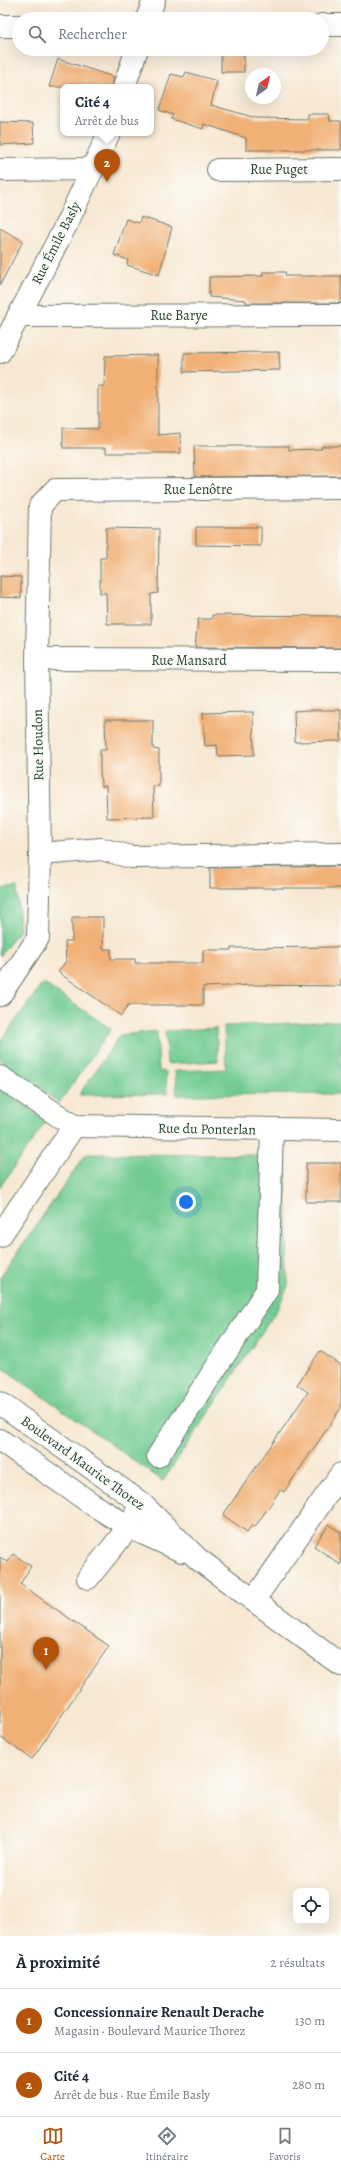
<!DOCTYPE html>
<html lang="fr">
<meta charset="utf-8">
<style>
body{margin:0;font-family:Alegreya,serif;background:#f2f2f3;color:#1f2937}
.controls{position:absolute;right:12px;bottom:12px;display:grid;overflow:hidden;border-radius:8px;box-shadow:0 4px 16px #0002}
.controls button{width:36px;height:36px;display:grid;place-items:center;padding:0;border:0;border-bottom:1px solid #e0e1e3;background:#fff;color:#1f2937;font:20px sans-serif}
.compass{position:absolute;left:245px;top:68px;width:36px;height:36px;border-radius:50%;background:#fff;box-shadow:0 4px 16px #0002;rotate:34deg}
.you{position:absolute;left:186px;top:1202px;width:14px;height:14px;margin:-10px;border:3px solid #fff;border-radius:50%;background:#1a73e8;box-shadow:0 0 0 6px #1a73e833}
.badge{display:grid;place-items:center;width:26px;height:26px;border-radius:50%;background:#b45309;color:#fff;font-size:13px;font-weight:700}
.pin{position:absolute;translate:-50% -33px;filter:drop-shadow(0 1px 2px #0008)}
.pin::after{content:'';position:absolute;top:21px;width:14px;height:12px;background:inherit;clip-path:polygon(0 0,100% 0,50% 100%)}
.popup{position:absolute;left:60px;top:84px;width:94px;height:52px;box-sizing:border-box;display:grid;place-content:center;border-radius:8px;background:#fff;filter:drop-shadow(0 1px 3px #0005);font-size:13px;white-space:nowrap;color:#747a83}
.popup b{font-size:15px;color:#1f2937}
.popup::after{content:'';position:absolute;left:50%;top:100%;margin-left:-8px;border:8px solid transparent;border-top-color:#fff}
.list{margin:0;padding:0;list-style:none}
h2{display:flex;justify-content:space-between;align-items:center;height:52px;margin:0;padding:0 16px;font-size:17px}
h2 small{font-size:13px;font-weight:400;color:#747a83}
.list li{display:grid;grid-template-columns:26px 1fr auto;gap:12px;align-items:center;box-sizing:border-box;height:64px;padding:0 16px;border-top:1px solid #e0e1e3}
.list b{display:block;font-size:15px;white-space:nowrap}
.list p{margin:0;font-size:13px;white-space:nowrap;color:#747a83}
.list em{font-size:13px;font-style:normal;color:#747a83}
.icon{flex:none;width:22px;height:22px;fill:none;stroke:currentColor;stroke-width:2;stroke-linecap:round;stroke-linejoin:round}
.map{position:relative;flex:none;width:341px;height:1936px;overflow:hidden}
.search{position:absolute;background:#fff;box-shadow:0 4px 16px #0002;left:12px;right:12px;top:12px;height:44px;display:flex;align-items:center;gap:10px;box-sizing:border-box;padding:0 14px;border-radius:22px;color:#747a83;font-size:15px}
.sheet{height:180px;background:#fff}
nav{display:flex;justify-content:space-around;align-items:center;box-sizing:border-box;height:56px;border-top:1px solid #e0e1e3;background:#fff;font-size:11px;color:#747a83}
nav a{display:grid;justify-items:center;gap:2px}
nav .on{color:#b45309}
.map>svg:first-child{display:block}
.green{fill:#71cb92;stroke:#488463}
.building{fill:#f1b076}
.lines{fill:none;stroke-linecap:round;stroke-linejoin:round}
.minor-casing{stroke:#6b796c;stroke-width:24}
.minor{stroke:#fff;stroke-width:22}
.labels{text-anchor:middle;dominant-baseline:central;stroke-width:4;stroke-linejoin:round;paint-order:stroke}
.street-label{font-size:14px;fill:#1f3d34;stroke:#fdfcf7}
</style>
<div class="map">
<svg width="341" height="1936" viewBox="0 0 341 1936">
<rect width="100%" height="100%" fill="#fdfcf7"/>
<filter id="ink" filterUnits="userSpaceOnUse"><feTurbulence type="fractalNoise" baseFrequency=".025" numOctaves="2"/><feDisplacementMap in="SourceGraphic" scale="8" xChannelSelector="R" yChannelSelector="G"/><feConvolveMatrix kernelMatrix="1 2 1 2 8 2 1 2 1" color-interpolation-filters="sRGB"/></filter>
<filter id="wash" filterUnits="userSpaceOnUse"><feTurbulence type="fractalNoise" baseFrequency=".012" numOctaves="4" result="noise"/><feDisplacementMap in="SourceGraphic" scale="16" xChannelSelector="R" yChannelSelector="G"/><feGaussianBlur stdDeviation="0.9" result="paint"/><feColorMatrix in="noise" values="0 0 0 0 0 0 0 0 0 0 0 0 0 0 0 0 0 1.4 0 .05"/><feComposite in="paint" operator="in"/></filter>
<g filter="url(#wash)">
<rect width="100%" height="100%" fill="#f7e8d3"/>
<g class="green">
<path d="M17 887 20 929 0 956V889Z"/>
<path d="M43 983 111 1029 59 1103 0 1060V1042Z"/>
<path d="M341 1021V1094L177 1095 175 1071 226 1069 224 1026Z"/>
<path d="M216 1028 218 1061 167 1064 165 1031Z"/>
<path d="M157 1031 159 1071 166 1072 167 1094 79 1095 120 1035Z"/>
<path d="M0 1087 47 1120 0 1187Z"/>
<path d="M86 1154 257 1155V1162L286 1163 288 1286 278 1308 163 1481 0 1366V1277Z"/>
</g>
<g id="blocks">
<g class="building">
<rect x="221" y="51" width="23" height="21"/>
<path d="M58 59 114 77 112 87H49Z"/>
<path d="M186 72 217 81 211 105 256 118 308 119V114H329L330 121H341V150H246V138L204 124 203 129 171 119 173 115 159 110 166 90 171 74 184 77Z"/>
<path d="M0 122 33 123 34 143 0 145Z"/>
<path d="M141 217 172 227 159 275 127 265 128 260 114 255 126 219 139 223Z"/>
<path d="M0 228 23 241 0 285Z"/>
<path d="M263 272H285L286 276H341V303H246V300L209 297V277L263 276Z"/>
<path d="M279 352 280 370 184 372V353Z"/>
<path d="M158 355V435L180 433 181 453H106V448H63V428L98 429V386H104L105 356Z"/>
<path d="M194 446H289V450L321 449 322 446H341V476L195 477Z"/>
<path d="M196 527H261V546L196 545Z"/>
<path d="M106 528 159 529 158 593 151 594V624H107L106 593H100V558H106Z"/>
<path d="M0 576 21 577V598L0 597Z"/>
<path d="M212 615 341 616V648L195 647 198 619H212Z"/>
<path d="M310 710H341V741L295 742 294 711Z"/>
<path d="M253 712 254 755 218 756 217 745 205 746 203 713Z"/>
<path d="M105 720H153V749L159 750V786H153L154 817 107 818 106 786H101L100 768V750H106Z"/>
<path d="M341 866V888H210V868Z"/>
<path d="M72 917H103V949H111V959H135V963H203V950H231V948L341 947V986L255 985 203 987V1005H128L121 1016 58 972 66 961 65 941H72Z"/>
<rect x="306" y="1163" width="35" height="39"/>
<path d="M320 1351 341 1365V1408L284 1492 280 1490 255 1527 252 1525 247 1532 223 1515 308 1392 297 1385Z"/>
<path d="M329 1524 341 1533V1565L314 1546Z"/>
<path d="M13 1554 31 1566 20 1584 109 1646 32 1759 0 1737V1557L7 1562Z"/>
</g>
</g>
</g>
<g filter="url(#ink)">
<use href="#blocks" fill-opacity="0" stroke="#6b796c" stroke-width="1"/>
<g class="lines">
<g class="minor-casing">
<g id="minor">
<path d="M147 19 154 0"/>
<path d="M322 25H341"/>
<path d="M0 26H19"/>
<path d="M124 87 137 49"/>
<path d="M0 170 93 169"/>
<path d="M218 170 341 169"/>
<path d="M18 316 341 315"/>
<path d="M0 352 67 223 109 133"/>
<path d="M37 659 341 660"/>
<path d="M40 854 101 849 131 857 341 854"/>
<path d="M0 995 38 938 40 854 37 659 40 506 55 490 341 488"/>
<path d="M0 1077 74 1126 341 1130"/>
<path d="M0 1236 74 1126"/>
<path d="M0 1403 141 1503 198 1559 341 1665"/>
<path d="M0 1440 92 1504 129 1527 182 1551"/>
<path d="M158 1456 267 1290 272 1130"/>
<path d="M88 1578 129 1527 135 1515"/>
<path d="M254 1600 341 1474"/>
</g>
</g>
<use href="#minor" class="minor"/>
</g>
</g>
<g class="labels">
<g class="street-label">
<text x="279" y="169">Rue Puget</text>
<text transform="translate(56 243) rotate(-63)">Rue Émile Basly</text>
<text x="179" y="315">Rue Barye</text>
<text x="198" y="489">Rue Lenôtre</text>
<text x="189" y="660">Rue Mansard</text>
<text transform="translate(38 745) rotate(-91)">Rue Houdon</text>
<text transform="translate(207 1129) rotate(1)">Rue du Ponterlan</text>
<text transform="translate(83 1463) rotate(36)">Boulevard Maurice Thorez</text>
</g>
</g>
</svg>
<div class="controls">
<button><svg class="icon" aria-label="locate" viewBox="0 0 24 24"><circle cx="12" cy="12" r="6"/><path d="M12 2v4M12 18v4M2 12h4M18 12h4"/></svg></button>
</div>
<svg class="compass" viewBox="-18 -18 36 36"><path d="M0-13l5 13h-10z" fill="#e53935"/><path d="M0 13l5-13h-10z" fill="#747a83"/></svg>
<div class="you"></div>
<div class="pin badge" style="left:46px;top:1670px">1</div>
<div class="pin badge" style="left:107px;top:182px">2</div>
<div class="popup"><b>Cité 4</b>Arrêt de bus</div>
<div class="search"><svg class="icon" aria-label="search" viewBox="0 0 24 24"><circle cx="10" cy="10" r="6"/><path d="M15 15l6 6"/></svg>Rechercher</div>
</div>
<section class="sheet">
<h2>À proximité<small>2 résultats</small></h2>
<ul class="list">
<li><span class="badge">1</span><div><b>Concessionnaire Renault Derache</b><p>Magasin · Boulevard Maurice Thorez</p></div><em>130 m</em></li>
<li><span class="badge">2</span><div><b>Cité 4</b><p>Arrêt de bus · Rue Émile Basly</p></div><em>280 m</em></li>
</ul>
</section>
<nav>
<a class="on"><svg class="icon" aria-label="map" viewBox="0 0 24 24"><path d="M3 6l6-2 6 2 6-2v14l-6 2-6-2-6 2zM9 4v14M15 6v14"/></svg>Carte</a>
<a><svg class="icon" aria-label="directions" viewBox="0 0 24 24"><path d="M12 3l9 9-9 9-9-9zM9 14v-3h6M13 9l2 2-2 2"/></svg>Itinéraire</a>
<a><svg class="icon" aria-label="saved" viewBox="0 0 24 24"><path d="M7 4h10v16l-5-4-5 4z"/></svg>Favoris</a>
</nav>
